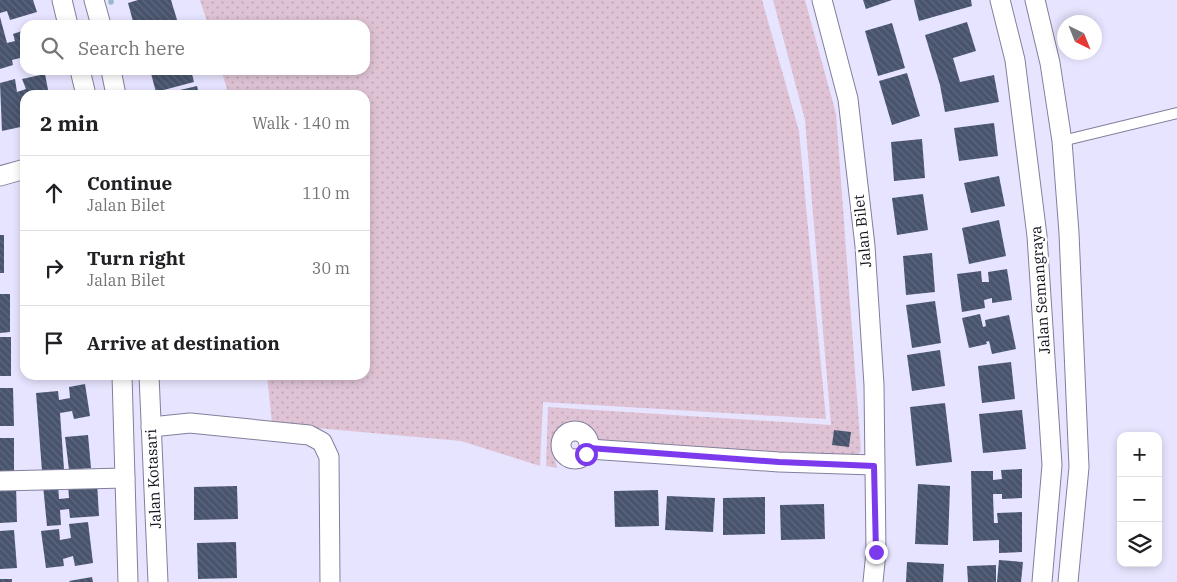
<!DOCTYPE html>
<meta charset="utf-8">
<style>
body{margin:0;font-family:"IBM Plex Serif",serif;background:#f6f6f6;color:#202124}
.controls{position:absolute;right:15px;bottom:15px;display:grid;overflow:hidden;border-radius:10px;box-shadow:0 2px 8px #0003}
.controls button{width:45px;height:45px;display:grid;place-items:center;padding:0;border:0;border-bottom:1px solid #e0e0e0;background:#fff;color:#202124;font:25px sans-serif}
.compass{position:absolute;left:1057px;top:15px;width:45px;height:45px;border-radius:50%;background:#fff;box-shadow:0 2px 8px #0003;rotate:137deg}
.stop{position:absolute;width:15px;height:15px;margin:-11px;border:4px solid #7c3aed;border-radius:50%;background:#fff}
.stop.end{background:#7c3aed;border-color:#fff;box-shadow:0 1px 5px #0008}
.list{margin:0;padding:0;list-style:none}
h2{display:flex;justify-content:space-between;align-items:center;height:65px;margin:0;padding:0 20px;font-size:21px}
h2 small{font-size:16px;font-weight:400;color:#757577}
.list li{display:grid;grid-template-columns:32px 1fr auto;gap:15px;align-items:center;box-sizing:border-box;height:75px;padding:0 20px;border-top:1px solid #e0e0e0}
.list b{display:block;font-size:19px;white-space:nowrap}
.list p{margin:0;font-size:16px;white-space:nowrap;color:#757577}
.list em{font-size:16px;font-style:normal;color:#757577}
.icon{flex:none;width:28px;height:28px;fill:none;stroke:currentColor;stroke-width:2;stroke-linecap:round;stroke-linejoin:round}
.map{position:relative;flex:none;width:1177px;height:582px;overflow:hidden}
.search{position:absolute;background:#fff;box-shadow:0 2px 8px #0003;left:20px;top:20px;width:350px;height:55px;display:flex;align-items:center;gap:12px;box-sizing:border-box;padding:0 18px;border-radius:15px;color:#757577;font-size:19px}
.panel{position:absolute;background:#fff;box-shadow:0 2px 8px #0003;left:20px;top:90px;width:350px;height:290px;border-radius:15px}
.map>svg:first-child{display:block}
.grass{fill:url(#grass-dots)}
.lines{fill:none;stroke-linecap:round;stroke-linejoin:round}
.stream{stroke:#9bb7cd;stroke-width:5.5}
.building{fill:url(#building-back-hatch)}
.service-casing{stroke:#827f9c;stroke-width:12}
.minor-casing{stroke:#827f9c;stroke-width:21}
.service{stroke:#fff;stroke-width:10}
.minor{stroke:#fff;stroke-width:19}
.route{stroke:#7c3aed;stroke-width:6}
.labels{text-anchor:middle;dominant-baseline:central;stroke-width:5;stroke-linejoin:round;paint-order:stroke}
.street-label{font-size:15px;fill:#12101b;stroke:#fff}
</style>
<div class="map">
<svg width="1177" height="582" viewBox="0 0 1177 582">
<defs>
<pattern id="grass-dots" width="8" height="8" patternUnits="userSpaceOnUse" patternTransform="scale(1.25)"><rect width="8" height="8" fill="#dfc3d5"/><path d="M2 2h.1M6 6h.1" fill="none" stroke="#bea6b6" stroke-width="1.8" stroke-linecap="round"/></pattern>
<pattern id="building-back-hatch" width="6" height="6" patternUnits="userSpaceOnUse" patternTransform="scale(1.25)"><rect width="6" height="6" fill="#48546d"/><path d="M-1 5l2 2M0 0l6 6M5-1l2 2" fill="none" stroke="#5e687d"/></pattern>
</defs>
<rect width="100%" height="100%" fill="#e7e4ff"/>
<g class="grass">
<path d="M200 0H762L799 131 826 419 543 402 540 466 461 441 272 424 267 375H365V95H229L221 70H365V25H208Z"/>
<path d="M773 0H805L836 114 861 451 854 459 587 443 584 437 565 435 553 449 557 468 546 466 548 407 831 425 805 120Z"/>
</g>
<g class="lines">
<path class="stream" d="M111 0V2"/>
</g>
<g class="building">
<path d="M0 0H33L37 12 10 20 7 11 0 13Z"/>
<path d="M138 0H171L178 23 134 25 128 3Z"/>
<path d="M863 0H892L866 9Z"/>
<path d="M914 0H971L972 6 919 21Z"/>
<path d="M0 17 7 43 15 41 13 34 25 30V65H23L20 58 12 60 13 65 0 69Z"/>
<path d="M967 22 976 51 953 58 960 82 994 75 999 102 945 112 940 85 925 35Z"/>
<path d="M892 23 905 68 878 76 865 31Z"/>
<path d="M150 70H191L194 82 156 92Z"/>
<path d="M907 73 920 116 892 125 879 81Z"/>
<path d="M45 74 49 95H25V108L22 109 25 126 2 131 0 83 15 79 17 92 26 89 22 79Z"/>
<path d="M197 86 199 95H163V94Z"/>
<path d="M994 123 998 156 959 161 954 128Z"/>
<path d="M922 139 925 178 894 181 891 142Z"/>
<path d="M999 176 1005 206 971 213 964 183Z"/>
<path d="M923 194 928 230 897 235 892 198Z"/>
<path d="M999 220 1006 256 969 264 962 228Z"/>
<rect x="0" y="235" width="4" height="38"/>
<path d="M932 253 935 292 906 295 903 256Z"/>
<path d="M1007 269 1012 300 992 303V298L984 300 985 308 962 312 957 274 981 271 982 282H989L988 272Z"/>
<path d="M0 294H10V332L0 333Z"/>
<path d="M935 301 941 343 912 348 906 305Z"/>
<path d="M980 314 983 327 986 326 985 320 1009 315 1016 349 992 354 989 341 986 342 987 344 969 348 962 318Z"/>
<rect x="0" y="337" width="11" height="39"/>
<path d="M940 350 945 386 912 391 907 355Z"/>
<path d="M1011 362 1015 399 982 403 978 366Z"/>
<path d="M191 375H232V380L191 379Z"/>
<path d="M85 384 90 416 74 419 72 411 60 413 64 469 42 471 36 393 58 391 59 400 70 398 69 387Z"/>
<path d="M0 388H13L14 426H0Z"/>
<path d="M945 403 952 462 916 466 910 407Z"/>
<path d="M1022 410 1026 449 983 453 979 414Z"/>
<path d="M834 430 851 432 849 447 832 445Z"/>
<path d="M88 435 91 468 69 470 65 437Z"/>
<rect x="0" y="438" width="14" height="34"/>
<path d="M1022 469V498L1002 499V494H993L994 523H998L997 513 1022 512V552L999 553V540L973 541 971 471H993V480L1002 479 1001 470Z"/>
<path d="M97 482 99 516 70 518 69 509 60 510 61 525 47 526 43 485 58 484 59 499 69 498 68 484Z"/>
<path d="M918 484 950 486 948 545 915 544Z"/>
<path d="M0 485H16L17 522 0 523Z"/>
<path d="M237 486 238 519 194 520V487Z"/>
<path d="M658 490 659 526 615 527 614 491Z"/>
<path d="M667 496 715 498 713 532 665 530Z"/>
<path d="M765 497V534L723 535V498Z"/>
<path d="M824 504 825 539 781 540 780 505Z"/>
<path d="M88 522 93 563 75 566 73 556 63 559 64 566 46 568 41 531 59 529 60 540 71 538 69 524Z"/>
<path d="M14 530 17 568 0 569V531Z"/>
<path d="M236 542 237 578 198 579 197 543Z"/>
<path d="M999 560 1023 562 1021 582H997Z"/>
<path d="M907 562 944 564 943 582H906Z"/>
<path d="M996 565V582H968L967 566Z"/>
<path d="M92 577 93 582H70L69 581Z"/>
<rect x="0" y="579" width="12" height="3"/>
</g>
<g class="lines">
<g class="service-casing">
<path id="service" d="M1062 141 1177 113"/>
</g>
<g class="minor-casing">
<g id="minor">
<path d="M62 0 68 25"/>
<path d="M94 0 101 25"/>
<path d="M822 0 848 99 865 246 874 385 876 552 873 582"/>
<path d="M1000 0 1015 60 1037 236 1052 465 1042 582"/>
<path d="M1035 0 1050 63 1062 141 1069 233 1079 467 1068 582"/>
<path d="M80 70 86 95"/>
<path d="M111 70 116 95"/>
<path d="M0 176 25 169"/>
<path d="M122 375 128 582"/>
<path d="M149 375 158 582"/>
<path d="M151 427 190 423 309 435 322 442 329 457 330 582"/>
<circle cx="575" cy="445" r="14"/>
<path d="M589 449 779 462 874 465"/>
<path d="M0 481 125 478"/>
</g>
</g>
<use href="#service" class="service"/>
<use href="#minor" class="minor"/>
</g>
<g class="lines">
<path class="route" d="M586 454 589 448 779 462 874 466 876 552"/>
</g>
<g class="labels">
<g class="street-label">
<text transform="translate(862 231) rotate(-96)">Jalan Bilet</text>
<text transform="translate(1040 290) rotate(-94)">Jalan Semangraya</text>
<text transform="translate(153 479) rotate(-93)">Jalan Kotasari</text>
</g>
</g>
</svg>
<div class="controls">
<button>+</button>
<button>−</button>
<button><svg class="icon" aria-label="layers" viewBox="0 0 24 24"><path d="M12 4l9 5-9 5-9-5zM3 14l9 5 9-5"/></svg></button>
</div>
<svg class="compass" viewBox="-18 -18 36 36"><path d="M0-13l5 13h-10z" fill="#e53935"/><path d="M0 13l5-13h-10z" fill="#757577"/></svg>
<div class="stop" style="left:586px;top:454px"></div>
<div class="stop end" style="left:876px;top:552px"></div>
<div class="search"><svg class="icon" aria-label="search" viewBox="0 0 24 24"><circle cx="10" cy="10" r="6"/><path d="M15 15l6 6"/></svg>Search here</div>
<section class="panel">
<h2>2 min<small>Walk · 140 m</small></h2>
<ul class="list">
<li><svg class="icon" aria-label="ahead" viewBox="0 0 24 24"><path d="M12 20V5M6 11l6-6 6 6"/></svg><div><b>Continue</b><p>Jalan Bilet</p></div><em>110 m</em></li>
<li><svg class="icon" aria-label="right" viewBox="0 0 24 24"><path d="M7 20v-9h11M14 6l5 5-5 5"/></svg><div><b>Turn right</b><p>Jalan Bilet</p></div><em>30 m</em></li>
<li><svg class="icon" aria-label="arrive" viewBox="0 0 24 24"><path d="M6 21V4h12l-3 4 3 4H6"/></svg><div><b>Arrive at destination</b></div></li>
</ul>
</section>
</div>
